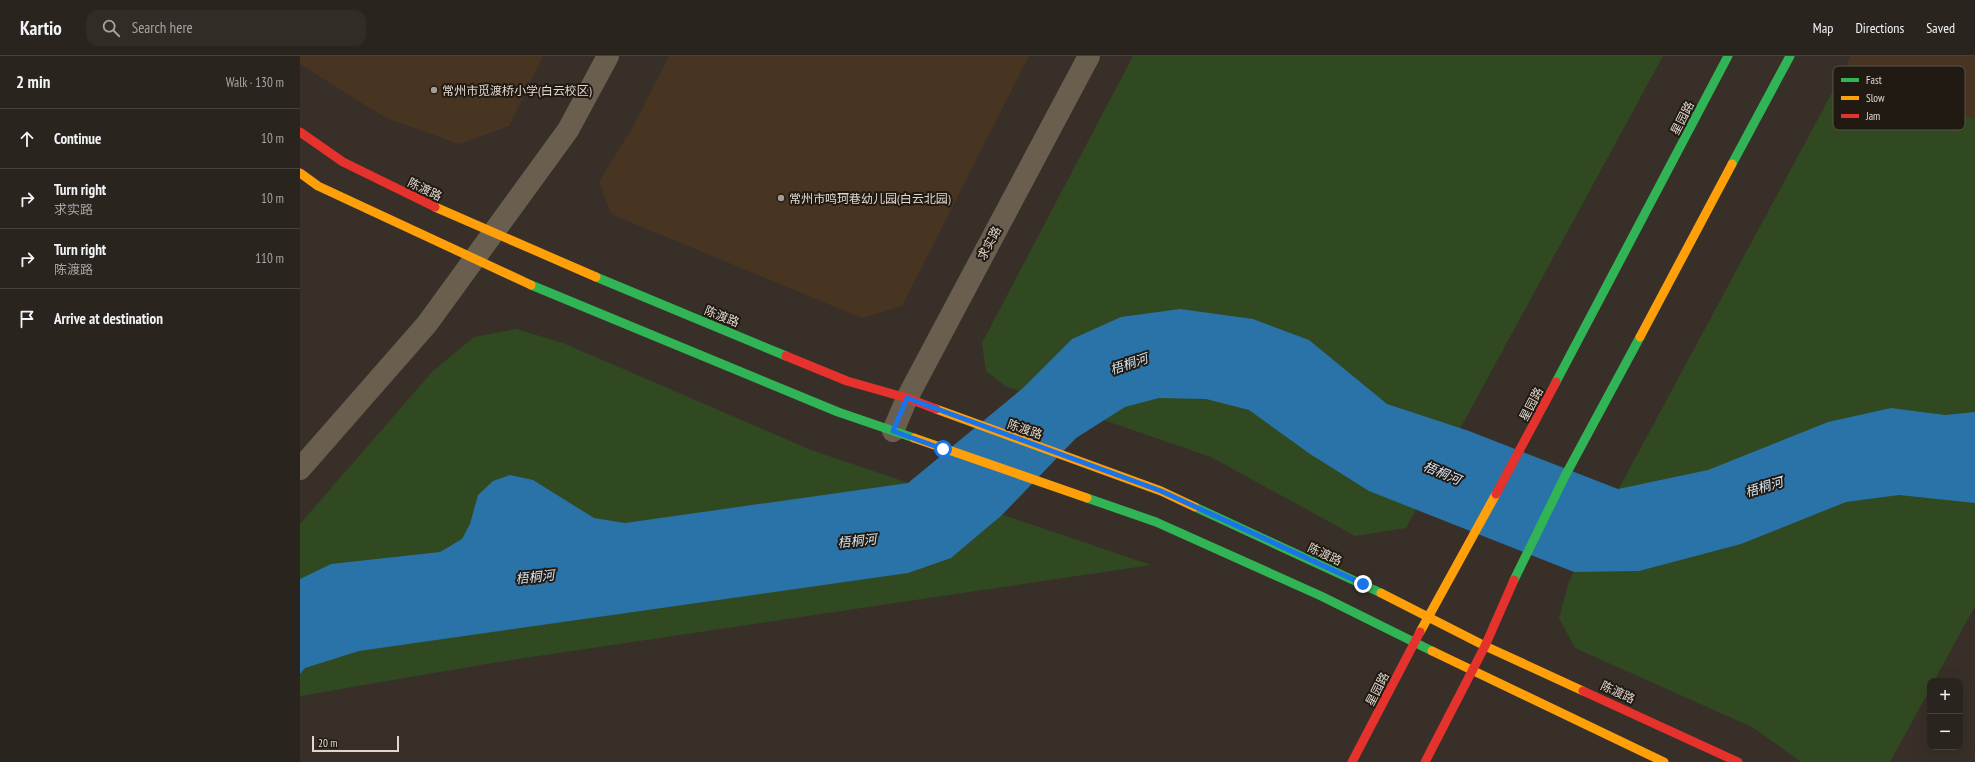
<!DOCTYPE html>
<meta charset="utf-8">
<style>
body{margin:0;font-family:"PT Sans Narrow","Noto Sans SC",sans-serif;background:#322c27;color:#f1f3f6}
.controls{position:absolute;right:12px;bottom:12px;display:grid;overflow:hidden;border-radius:8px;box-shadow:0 4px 16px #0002}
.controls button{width:36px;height:36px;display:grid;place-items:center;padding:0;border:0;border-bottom:1px solid #46413c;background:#2a241e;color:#f1f3f6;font:20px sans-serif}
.scale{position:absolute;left:12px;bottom:10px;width:87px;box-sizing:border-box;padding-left:4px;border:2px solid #e0d7cd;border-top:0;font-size:11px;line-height:14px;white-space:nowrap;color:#e0d7cd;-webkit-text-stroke:3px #211a13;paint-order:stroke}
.stop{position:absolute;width:12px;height:12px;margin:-9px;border:3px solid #1a73e8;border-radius:50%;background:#fff}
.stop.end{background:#1a73e8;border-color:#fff;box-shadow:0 1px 4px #0008}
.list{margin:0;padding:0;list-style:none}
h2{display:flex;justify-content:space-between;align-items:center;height:52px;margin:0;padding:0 16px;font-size:17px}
h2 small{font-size:13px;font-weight:400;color:#a5a4a4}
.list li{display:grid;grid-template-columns:26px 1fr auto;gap:12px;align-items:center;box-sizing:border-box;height:60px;padding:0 16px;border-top:1px solid #46413c}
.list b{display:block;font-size:15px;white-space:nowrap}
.list p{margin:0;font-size:13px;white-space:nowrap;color:#a5a4a4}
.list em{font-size:13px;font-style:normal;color:#a5a4a4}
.icon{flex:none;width:22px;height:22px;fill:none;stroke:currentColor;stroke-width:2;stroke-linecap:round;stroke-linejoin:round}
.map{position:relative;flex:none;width:1675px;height:706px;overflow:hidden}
header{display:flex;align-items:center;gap:24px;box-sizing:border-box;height:56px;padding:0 20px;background:#2a241e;border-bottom:1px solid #46413c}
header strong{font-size:19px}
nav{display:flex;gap:22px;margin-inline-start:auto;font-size:14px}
.search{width:280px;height:36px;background:#322c27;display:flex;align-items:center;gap:10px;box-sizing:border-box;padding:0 14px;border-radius:12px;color:#a5a4a4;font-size:15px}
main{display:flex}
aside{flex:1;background:#2a241e}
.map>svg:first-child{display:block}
.built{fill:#473521}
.green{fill:#314920}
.water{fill:#2973a8}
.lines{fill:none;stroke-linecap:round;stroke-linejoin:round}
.street{stroke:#6a5f4f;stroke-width:22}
.fast{stroke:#30b455;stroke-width:9}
.slow{stroke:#ff9f0a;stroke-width:9}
.jam{stroke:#e5322d;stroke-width:9}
.route{stroke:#1a73e8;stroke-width:5}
.poi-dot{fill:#a59d93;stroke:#211a13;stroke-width:1.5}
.labels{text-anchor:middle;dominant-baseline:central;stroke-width:4;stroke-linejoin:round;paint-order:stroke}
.poi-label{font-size:12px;fill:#e0d7cd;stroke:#211a13;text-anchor:start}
.street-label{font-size:12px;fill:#e0d7cd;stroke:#211a13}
.water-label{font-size:13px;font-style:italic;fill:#d2e5f5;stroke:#211a13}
.key{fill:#211a13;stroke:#5a534b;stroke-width:1}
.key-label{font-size:11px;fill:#e0d7cd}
</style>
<header>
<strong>Kartio</strong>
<div class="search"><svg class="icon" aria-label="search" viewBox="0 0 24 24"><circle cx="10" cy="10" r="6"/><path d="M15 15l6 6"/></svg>Search here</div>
<nav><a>Map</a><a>Directions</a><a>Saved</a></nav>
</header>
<main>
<aside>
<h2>2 min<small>Walk · 130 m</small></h2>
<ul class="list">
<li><svg class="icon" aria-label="ahead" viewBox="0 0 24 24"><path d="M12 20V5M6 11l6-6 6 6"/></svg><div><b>Continue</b></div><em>10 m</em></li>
<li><svg class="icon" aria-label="right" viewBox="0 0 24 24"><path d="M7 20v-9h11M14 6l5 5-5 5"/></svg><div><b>Turn right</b><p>求实路</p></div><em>10 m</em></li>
<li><svg class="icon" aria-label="right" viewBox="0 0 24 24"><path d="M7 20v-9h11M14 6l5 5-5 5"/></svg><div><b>Turn right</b><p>陈渡路</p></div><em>110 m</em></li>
<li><svg class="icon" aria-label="arrive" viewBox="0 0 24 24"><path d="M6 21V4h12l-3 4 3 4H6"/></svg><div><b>Arrive at destination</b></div></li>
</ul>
</aside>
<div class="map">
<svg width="1675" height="706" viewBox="0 0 1675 706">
<rect width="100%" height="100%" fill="#383028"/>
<g class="built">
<path d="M0 0H243L209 70 159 88 84 61 0 8Z"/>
<path d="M369 0H729L602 250 562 262 311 158 299 126 334 69Z"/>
<path d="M1551 0H1675V63L1540 22Z"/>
</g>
<g class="green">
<path d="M833 0H1363L1106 472 1055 480 911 401 705 330 686 315 682 287Z"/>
<path d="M1540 22 1675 63V550L1634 625H1630V633L1590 706H1501L1454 672 1275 592 1259 562 1269 525 1274 516Z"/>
<path d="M216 273 263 287 511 394 851 509 198 606 0 640V468L132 316 174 281Z"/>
</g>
<path class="water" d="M880 253 953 263 1009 284 1087 348 1169 375 1318 433 1408 414 1528 366 1591 352 1645 359 1675 356V447L1599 439 1546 446 1441 488 1339 515 1274 516 1069 435 1010 398 949 354 906 343 859 342 825 351 776 382 702 459 651 502 608 517 59 595 5 612 0 618V523L31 508 140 496 162 483 170 468 178 439 193 425 210 419 233 424 294 462 325 467 608 427 723 332 772 283 821 261Z"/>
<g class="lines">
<g class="street">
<path d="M593 375 607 342 789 0"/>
<path d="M0 413 127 268 268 74 308 0"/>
</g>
<g class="fast">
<path d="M1432 108 1490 0"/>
<path d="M296 221 486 300"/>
<path d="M231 229 538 356 614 382"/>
<path d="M1256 326 1428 0"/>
<path d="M787 442 856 466 1021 540 1132 595"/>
<path d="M895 451 1081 537"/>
<path d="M1214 524 1265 420 1340 281"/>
</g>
<g class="slow">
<path d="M0 117 18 130 231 229"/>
<path d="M135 151 296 221"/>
<path d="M1340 281 1432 108"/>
<path d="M636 353 861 435 895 451"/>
<path d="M614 382 787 442"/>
<path d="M1081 537 1185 590 1283 635"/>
<path d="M1120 576 1196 438"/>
<path d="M1132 595 1364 706"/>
</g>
<g class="jam">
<path d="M0 76 43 106 135 151"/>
<path d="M486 300 547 325 607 342 636 353"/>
<path d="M1196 438 1256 326"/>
<path d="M1283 635 1438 706"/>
<path d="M1052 706 1120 576"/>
<path d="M1125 706 1185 590 1214 524"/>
</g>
</g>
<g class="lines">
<path class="route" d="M643 393 593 375 607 342 861 435 1063 528"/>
</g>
<g class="poi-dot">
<circle cx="134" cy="34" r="4"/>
<circle cx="481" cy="142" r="4"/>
</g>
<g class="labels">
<g class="poi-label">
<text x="142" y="34">常州市觅渡桥小学(白云校区)</text>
<text x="489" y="142">常州市鸣珂巷幼儿园(白云北园)</text>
</g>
<g class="street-label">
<text transform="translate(1382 62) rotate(-63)">星园路</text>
<text transform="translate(125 133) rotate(26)">陈渡路</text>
<text transform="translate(689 187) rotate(-62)">求实路</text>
<text transform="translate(422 260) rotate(22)">陈渡路</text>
<text transform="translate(1231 348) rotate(-62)">星园路</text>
<text transform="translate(725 373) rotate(19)">陈渡路</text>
<text transform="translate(1025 498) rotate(25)">陈渡路</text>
<text transform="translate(1077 633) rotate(-63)">星园路</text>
<text transform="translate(1318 636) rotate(25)">陈渡路</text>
</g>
<g class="water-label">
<text transform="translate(829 308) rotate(-19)">梧桐河</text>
<text transform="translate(1142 417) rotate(23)">梧桐河</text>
<text transform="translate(1464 431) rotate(-17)">梧桐河</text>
<text transform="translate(557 485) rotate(-6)">梧桐河</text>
<text transform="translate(235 521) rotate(-6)">梧桐河</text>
</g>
</g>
<rect x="1533" y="10" width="132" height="64" rx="6" class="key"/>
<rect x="1541" y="22" width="18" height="4" fill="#30b455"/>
<rect x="1541" y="40" width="18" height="4" fill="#ff9f0a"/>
<rect x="1541" y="58" width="18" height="4" fill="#e5322d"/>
<g class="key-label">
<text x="1566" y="28">Fast</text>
<text x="1566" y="46">Slow</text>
<text x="1566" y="64">Jam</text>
</g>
</svg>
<div class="controls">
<button>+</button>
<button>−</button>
</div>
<div class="scale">20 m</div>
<div class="stop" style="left:643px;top:393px"></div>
<div class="stop end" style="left:1063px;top:528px"></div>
</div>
</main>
